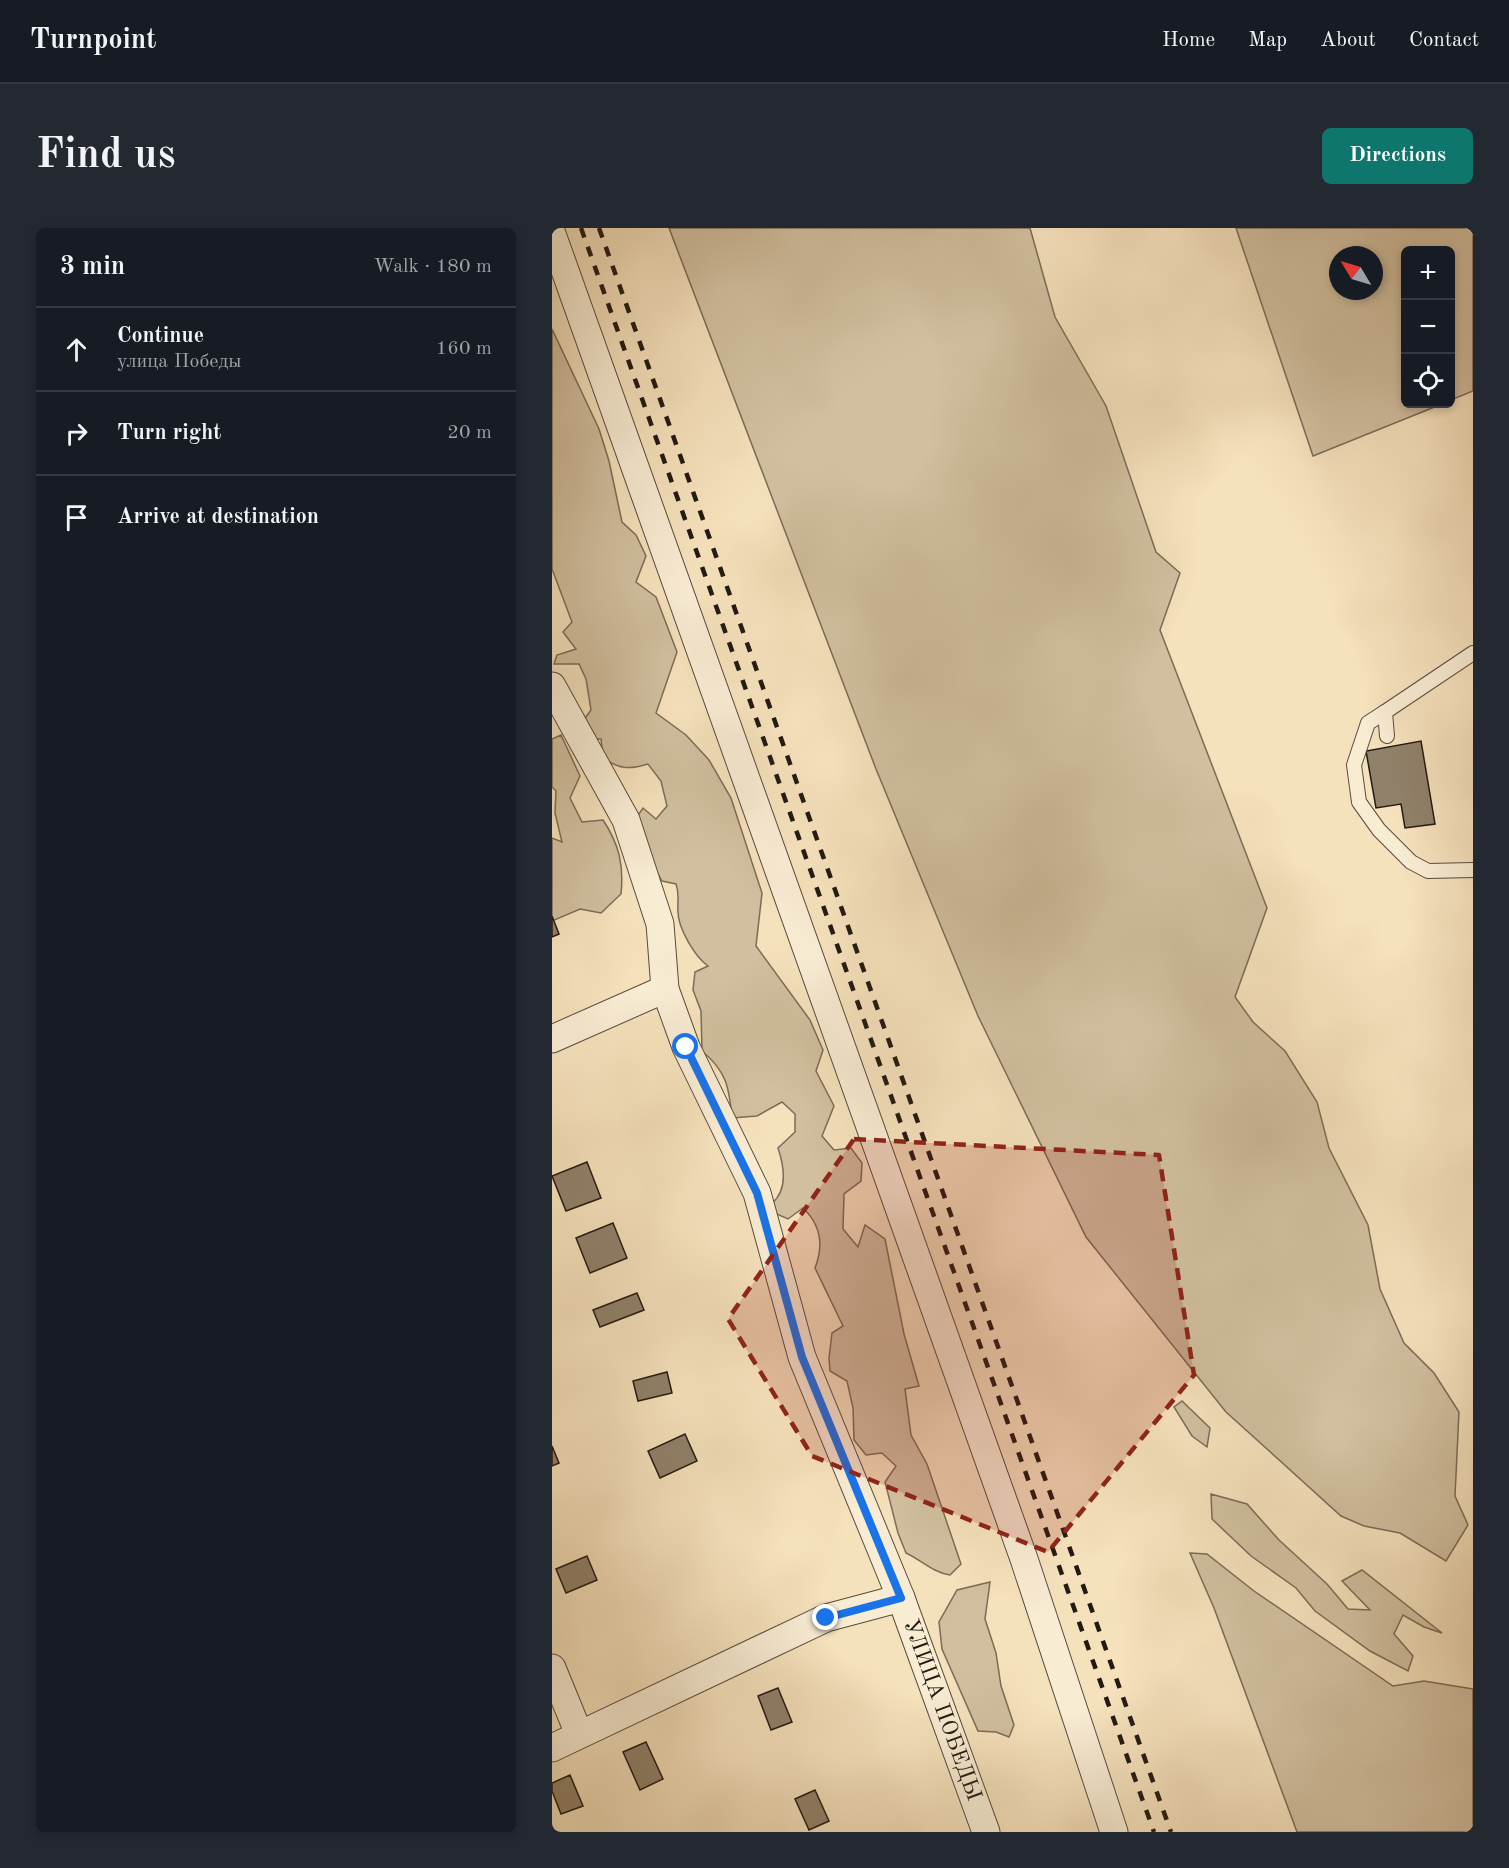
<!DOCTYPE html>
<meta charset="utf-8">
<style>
body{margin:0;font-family:"Old Standard TT",serif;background:#242831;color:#f1f3f6}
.controls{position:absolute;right:18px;top:18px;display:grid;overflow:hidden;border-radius:9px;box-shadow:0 3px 9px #0003}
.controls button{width:54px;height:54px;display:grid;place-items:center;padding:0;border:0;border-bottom:2px solid #363941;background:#171b24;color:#f1f3f6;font:30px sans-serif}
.compass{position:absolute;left:777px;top:18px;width:54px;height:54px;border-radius:50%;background:#171b24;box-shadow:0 3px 9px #0003;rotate:308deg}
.stop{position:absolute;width:18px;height:18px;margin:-14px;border:4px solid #1a73e8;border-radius:50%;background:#fff}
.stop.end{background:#1a73e8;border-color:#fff;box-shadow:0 2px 6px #0008}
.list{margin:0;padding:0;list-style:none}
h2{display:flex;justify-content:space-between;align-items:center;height:78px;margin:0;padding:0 24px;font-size:26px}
h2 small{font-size:20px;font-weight:400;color:#9ea1a6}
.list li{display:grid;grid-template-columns:39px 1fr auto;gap:18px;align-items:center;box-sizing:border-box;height:84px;padding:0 24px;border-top:2px solid #363941}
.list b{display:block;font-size:22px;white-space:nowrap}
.list p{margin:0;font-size:20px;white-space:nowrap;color:#9ea1a6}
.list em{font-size:20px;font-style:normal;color:#9ea1a6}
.icon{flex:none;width:33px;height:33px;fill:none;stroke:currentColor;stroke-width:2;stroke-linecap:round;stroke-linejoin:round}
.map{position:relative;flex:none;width:921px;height:1604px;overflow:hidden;border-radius:9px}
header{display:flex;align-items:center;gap:36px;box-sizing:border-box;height:84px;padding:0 30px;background:#171b24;border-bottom:2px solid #363941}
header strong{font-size:28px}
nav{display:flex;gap:33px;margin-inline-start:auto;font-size:21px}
.intro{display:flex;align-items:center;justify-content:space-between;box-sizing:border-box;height:144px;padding:0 36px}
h1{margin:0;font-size:42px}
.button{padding:15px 27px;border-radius:9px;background:#0f766e;color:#fff;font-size:21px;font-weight:700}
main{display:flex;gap:36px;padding:0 36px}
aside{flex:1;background:#171b24;border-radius:9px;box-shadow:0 3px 9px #0003}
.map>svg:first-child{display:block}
.green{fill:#d1bf9f;stroke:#7a6c58;stroke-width:1.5;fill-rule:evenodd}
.building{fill:#90816a;stroke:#221a11;stroke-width:1.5}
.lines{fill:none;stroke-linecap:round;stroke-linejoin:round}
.service-casing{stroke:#574c3c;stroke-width:16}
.minor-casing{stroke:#574c3c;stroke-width:29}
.service{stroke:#f8ecd3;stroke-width:14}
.minor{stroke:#f8ecd3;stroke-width:27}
.rail{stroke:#221a11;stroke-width:4.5;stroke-dasharray:10 10;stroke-linecap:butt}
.route{stroke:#1a73e8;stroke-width:8}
.marked{fill:#8f2418;fill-opacity:0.2;stroke:#8f2418;stroke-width:4.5;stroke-dasharray:12 8;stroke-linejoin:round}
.labels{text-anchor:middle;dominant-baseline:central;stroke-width:4.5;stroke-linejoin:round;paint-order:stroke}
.street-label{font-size:22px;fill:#221a11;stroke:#f8ecd3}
</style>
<header>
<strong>Turnpoint</strong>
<nav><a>Home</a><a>Map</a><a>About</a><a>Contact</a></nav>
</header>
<div class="intro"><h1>Find us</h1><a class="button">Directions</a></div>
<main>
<aside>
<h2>3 min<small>Walk · 180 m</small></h2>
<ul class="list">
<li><svg class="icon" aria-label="ahead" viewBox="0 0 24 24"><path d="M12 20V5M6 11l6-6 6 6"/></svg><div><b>Continue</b><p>улица Победы</p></div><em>160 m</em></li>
<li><svg class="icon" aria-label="right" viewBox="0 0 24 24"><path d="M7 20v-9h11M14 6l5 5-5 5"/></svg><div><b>Turn right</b></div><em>20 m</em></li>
<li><svg class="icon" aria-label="arrive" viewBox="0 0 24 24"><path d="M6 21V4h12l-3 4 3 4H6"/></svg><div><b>Arrive at destination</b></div></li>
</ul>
</aside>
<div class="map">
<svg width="921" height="1604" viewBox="0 0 921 1604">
<rect width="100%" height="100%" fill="#f5e1bc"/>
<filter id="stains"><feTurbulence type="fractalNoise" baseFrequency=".00333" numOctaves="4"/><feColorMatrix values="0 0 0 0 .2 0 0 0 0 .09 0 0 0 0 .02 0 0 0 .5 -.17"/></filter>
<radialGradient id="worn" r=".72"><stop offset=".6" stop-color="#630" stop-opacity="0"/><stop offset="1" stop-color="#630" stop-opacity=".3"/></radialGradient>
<g class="green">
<path d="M117 0H478L503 89 554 178 604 324 628 345 608 402 715 680 683 769 701 794 733 823 765 874 777 920 816 997 828 1061 852 1115 882 1145 907 1184 903 1268 916 1297 894 1333 848 1305 812 1298 789 1288 674 1184 534 1009 426 788 324 541Z"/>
<path d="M684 0H921V163L899 172 898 22H854V176H890L761 228ZM786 27H822V63H786Z"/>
<path d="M0 101 47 201 57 233 70 294 84 307 94 328 84 354 104 369 125 424 104 485 134 507 157 532 179 570 210 665 204 718 258 792 271 822 264 843 282 878 270 908 282 922 299 920 310 935 309 953 292 966 291 1001 306 1019 313 997 333 1011 352 1106 367 1158 353 1161 359 1207 375 1236 409 1336 398 1347C382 1345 369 1332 354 1325L346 1305 333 1254 344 1238 330 1225 314 1227 302 1212 301 1180 295 1153 278 1143 277 1130 280 1105 291 1098 263 1040C272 1017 269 997 251 980L236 991 220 984V975C236 962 232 938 226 920L243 904V886L230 874 205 888 180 890C177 859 175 844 150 823L149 783 141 762 143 744 156 738C143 729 126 700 126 684 125 673 128 667 124 656L110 653 94 625 84 590 91 580 104 591 115 578 109 553 96 536C77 542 67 541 51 530L49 511H35L25 501 39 482 34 451 27 436H2L5 427 24 421 11 404 20 394 0 341Z"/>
<path d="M9 507 28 548 18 570 30 594 51 592C67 616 72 637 69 666L49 685 28 681 0 693V610L10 614 3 585 4 563 0 559V511Z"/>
<path d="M630 1173 658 1200 655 1219 640 1208 622 1179Z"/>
<path d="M659 1266 695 1276 727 1312 775 1356 796 1381 818 1382 790 1353 810 1342 890 1405 872 1399 851 1387 842 1406 861 1428 856 1443 818 1423 763 1383 744 1360 699 1328 660 1291Z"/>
<path d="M638 1325 655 1326 702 1363 841 1458 872 1453 921 1461V1604H745L662 1380Z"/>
<path d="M438 1354 433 1391 444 1425 449 1458 462 1497 457 1509 444 1504 426 1503 390 1421 387 1394 405 1362Z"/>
</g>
<g class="building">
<path d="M869 513 883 596 853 600 849 576 824 580 814 523Z"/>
<path d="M0 688 7 706 0 709Z"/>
<path d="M35 934 49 970 14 983 0 948Z"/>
<path d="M61 995 75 1030 38 1045 24 1010Z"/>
<path d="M85 1065 92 1082 48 1099 41 1082Z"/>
<path d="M115 1144 120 1165 86 1173 81 1153Z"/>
<path d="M133 1206 145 1233 108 1250 96 1223Z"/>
<path d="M0 1218 7 1235 0 1238Z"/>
<path d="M35 1328 45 1352 14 1365 4 1341Z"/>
<path d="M226 1460 240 1494 219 1502 206 1468Z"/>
<path d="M94 1514 111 1551 88 1562 71 1524Z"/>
<path d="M18 1547 31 1578 9 1586 0 1563V1555Z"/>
<path d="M263 1562 277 1593 257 1602 243 1571Z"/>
</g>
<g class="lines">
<g class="service-casing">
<g id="service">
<path d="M833 484 816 495 802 537 807 574 827 602 859 634 876 643 921 642"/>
<path d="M835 508 833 484 921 425"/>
</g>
</g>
<g class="minor-casing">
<g id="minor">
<path d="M0 6 472 1331 562 1604"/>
<path d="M0 458 74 592 108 696 113 761 134 819 205 965 250 1129 349 1370 434 1604"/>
<path d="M0 811 113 761"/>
<path d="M0 1440 27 1506"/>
<path d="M0 1520 274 1390 349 1370"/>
</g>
</g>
<use href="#service" class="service"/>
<use href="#minor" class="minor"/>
<g class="rail">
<path d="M29 0 602 1604"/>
<path d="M47 0 619 1604"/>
</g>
</g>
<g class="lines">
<path class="route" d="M134 819 205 965 250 1129 349 1370 274 1390"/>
</g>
<path class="marked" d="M302 911 607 927 642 1147 496 1324 260 1228 176 1091Z"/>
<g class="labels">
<g class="street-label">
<text transform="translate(390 1482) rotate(70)">УЛИЦА ПОБЕДЫ</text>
</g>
</g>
<rect width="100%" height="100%" filter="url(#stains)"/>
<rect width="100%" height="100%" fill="url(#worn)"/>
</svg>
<div class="controls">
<button>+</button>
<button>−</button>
<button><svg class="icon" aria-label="locate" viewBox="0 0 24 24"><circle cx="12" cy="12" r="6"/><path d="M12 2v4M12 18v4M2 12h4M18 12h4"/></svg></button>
</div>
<svg class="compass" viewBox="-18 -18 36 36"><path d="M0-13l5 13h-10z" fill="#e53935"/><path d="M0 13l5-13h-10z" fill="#9ea1a6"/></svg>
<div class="stop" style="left:134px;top:819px"></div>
<div class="stop end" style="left:274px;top:1390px"></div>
</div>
</main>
